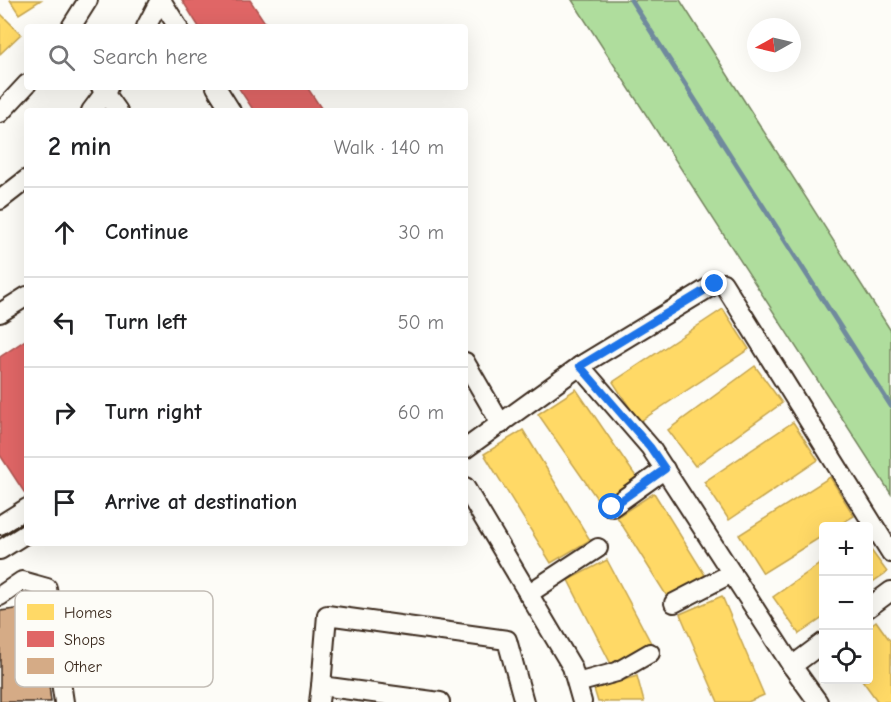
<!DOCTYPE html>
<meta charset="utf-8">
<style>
body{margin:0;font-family:"Comic Neue",sans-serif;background:#f2f2f2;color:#202124}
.controls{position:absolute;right:18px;bottom:18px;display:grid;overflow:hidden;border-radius:6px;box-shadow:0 6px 24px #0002}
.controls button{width:54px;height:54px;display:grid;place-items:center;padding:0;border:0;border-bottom:2px solid #e0e0e0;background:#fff;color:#202124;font:30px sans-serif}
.compass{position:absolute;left:747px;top:18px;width:54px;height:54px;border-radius:50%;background:#fff;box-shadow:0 6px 24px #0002;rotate:262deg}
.stop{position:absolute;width:18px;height:18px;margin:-14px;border:4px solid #1a73e8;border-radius:50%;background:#fff}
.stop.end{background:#1a73e8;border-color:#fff;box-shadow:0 2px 6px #0008}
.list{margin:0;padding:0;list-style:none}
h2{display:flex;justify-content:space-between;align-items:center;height:78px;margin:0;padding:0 24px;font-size:26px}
h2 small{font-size:20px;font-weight:400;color:#757577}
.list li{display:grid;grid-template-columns:39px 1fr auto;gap:18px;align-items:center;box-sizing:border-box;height:90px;padding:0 24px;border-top:2px solid #e0e0e0}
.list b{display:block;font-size:22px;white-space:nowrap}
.list em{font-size:20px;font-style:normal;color:#757577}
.icon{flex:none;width:33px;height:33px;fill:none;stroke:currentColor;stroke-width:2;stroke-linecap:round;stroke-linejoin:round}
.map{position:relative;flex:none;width:891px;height:702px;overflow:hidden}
.search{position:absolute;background:#fff;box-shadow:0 6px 24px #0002;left:24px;top:24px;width:444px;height:66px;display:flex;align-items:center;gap:15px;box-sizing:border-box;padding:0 21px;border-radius:6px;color:#757577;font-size:22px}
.panel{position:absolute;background:#fff;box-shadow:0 6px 24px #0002;left:24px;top:108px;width:444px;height:438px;border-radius:6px}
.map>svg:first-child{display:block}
.green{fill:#afdd9d;stroke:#75845e;stroke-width:1.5}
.homes{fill:#ffd966;stroke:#c4a450;stroke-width:1.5}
.shops{fill:#e06666;stroke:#ae5450;stroke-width:1.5}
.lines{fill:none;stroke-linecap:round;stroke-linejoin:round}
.stream{stroke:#708a9d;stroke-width:5}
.building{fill:#d5ab86;stroke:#3b2a1e;stroke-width:1.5}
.minor-casing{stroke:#3b2a1e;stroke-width:22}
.minor{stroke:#fdfcf7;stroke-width:18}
.route{stroke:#1a73e8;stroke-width:8}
.key{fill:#fdfcf7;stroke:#c3bdb6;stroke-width:1.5}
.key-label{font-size:16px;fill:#3b2a1e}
</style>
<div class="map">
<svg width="891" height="702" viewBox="0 0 891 702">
<rect width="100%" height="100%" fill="#fdfcf7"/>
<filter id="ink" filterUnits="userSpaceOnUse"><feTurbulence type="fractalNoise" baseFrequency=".0167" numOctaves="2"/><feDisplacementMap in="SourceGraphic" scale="12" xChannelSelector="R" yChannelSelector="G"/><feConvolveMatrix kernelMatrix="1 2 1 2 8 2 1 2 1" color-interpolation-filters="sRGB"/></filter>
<g filter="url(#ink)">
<path class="green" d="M572 0H680L891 331V494Z"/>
<g class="homes">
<path d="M10 0H41L19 14Z"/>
<path d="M0 13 21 34 0 54Z"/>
<path d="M723 309 749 349 639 422 613 382Z"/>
<path d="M755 366 782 403 695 466 668 430Z"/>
<path d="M576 389 637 478 600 503 538 414Z"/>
<path d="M793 422 818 460 729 520 704 482Z"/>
<path d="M523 430 590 540 551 563 484 454Z"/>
<path d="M830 477 854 516 837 526H824V535L763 573 739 535Z"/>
<path d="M654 493 705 575 668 598 617 517Z"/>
<path d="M868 546 887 572 868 585Z"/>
<path d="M607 560 651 643 611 664 568 580Z"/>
<path d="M824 561V617L799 634 773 597Z"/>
<path d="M722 596 764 695 748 702H718L680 614Z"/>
<path d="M876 621 891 642V702H878L862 680H868V627Z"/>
<path d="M637 676 644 702H598L594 689Z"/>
</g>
<g class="shops">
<path d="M182 0H250L268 27H199Z"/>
<path d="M238 87H307L323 111H254Z"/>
<path d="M27 339V494L26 495 0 455V357Z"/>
</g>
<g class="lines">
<path class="stream" d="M631 0 891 406"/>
</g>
<path class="building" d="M40 606 51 702H0V611Z"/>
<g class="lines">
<g class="minor-casing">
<g id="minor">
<path d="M161 0 178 27"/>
<path d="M71 27 88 0"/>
<path d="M146 27 160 0"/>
<path d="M101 87 118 111"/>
<path d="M216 87 231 111"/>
<path d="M91 111 109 87"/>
<path d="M0 113 27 84"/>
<path d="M0 200 27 179"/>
<path d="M0 313 27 296"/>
<path d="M465 362 501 424"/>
<path d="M580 366 715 284 723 283 891 553"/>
<path d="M465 449 580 366 650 447 792 666 818 702"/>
<path d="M465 487 572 667 582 702"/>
<path d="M612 507 665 469"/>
<path d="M0 525 27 508"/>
<path d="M0 550 27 533"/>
<path d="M528 594 598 548"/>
<path d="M0 596 22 581 47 588 64 702"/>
<path d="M674 603 732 573"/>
<path d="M868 608 891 591"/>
<path d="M792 666 824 642"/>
<path d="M577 683 617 672 650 653"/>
<path d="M321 686 327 615 507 640 524 702"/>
<path d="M319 702 321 686 440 702"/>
</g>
</g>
<use href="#minor" class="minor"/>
</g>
</g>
<g class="lines" filter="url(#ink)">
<path class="route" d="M612 507 665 469 650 447 580 366 715 284"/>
</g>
<rect x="15" y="591" width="198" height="96" rx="9" class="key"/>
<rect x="27" y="604" width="27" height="16" fill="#ffd966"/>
<rect x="27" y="631" width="27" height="16" fill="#e06666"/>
<rect x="27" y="658" width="27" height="16" fill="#d5ab86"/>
<g class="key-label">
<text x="64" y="618">Homes</text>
<text x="64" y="645">Shops</text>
<text x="64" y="672">Other</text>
</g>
</svg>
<div class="controls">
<button>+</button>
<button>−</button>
<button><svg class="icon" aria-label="locate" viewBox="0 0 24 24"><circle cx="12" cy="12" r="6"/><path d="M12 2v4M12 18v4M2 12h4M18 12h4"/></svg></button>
</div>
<svg class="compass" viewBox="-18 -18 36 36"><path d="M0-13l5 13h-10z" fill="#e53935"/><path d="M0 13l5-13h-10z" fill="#757577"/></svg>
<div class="stop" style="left:612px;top:507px"></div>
<div class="stop end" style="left:715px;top:284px"></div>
<div class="search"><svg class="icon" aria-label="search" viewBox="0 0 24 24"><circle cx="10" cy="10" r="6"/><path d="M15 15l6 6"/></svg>Search here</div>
<section class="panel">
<h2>2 min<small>Walk · 140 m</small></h2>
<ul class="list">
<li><svg class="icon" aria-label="ahead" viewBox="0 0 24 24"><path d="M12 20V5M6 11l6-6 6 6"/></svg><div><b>Continue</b></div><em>30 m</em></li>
<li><svg class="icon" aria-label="left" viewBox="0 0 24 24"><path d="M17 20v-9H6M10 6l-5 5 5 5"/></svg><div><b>Turn left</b></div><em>50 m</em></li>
<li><svg class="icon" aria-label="right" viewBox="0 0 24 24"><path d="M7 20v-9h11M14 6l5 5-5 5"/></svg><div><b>Turn right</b></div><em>60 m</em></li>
<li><svg class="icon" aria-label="arrive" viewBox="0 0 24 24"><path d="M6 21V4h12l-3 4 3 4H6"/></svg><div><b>Arrive at destination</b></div></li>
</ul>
</section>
</div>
